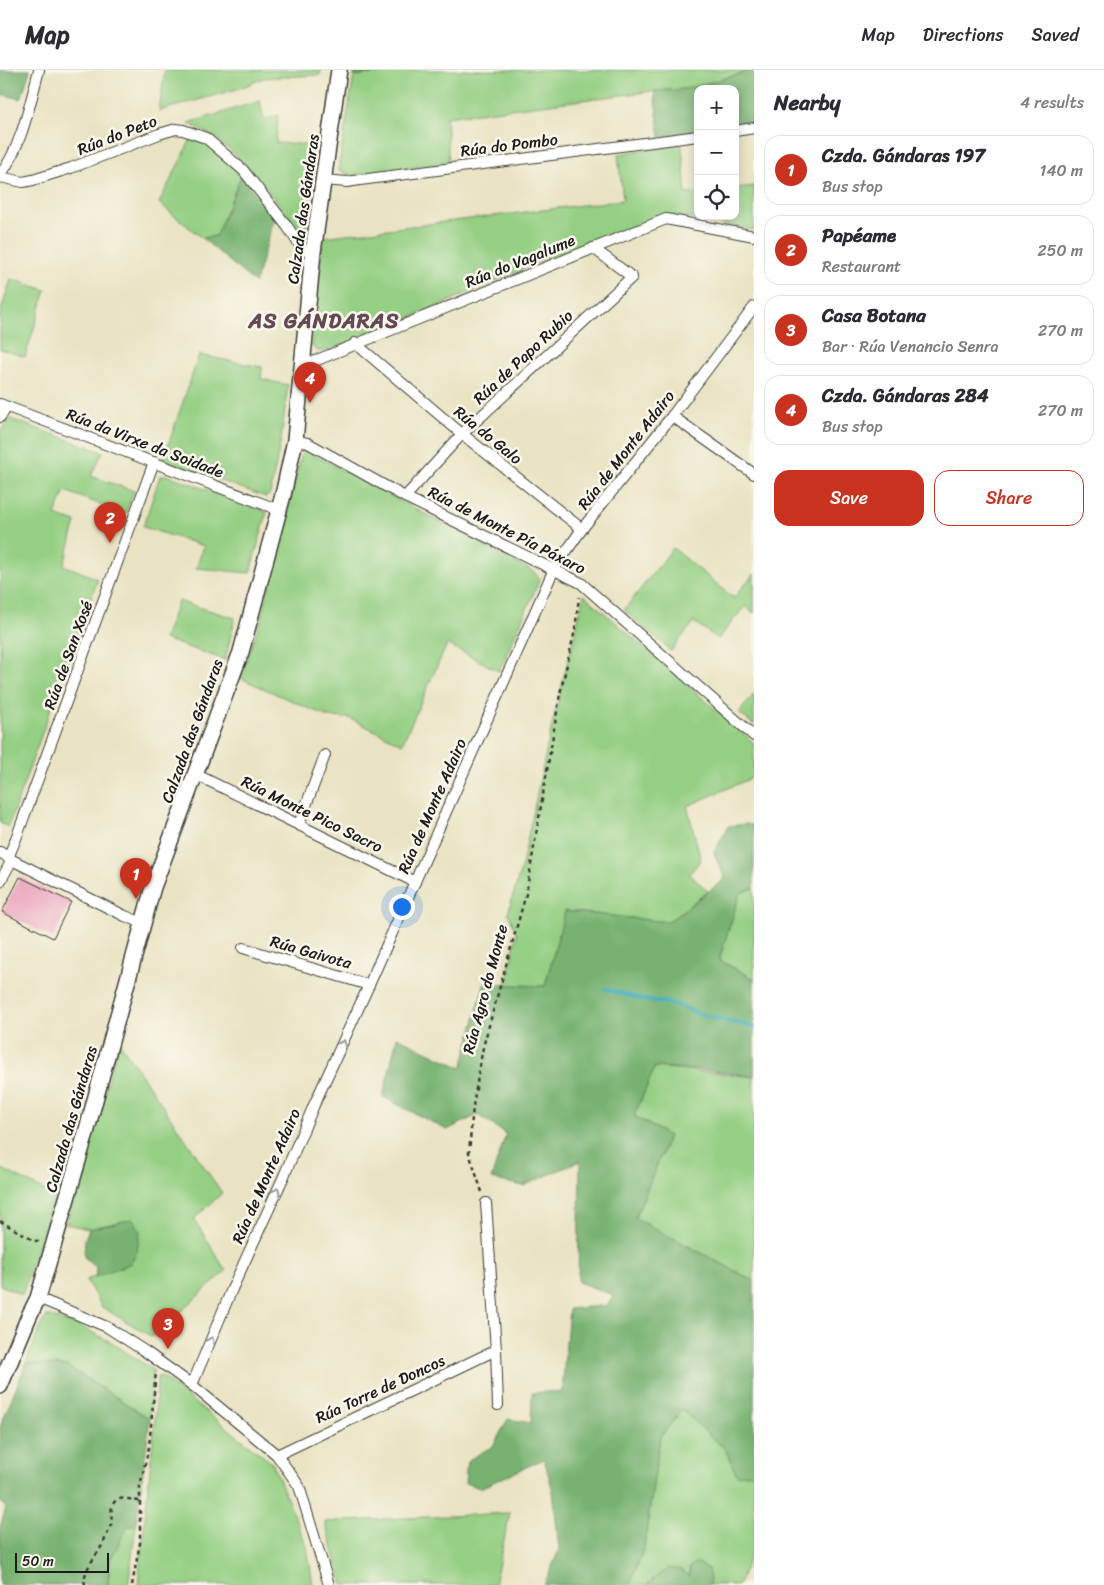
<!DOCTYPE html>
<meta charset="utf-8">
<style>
body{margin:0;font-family:Sriracha,sans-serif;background:#f2f2f3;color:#2b2b33}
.controls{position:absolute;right:15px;top:15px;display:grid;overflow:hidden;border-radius:10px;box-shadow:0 2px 12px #0003}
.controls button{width:45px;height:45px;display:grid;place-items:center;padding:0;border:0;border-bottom:1px solid #e1e1e2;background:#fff;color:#2b2b33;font:25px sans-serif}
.scale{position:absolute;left:15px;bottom:12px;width:94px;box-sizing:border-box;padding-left:5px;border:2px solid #1c1c1c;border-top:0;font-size:14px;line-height:18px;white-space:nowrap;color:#1c1c1c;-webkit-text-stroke:4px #fbf7ec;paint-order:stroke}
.you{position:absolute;left:401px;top:836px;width:18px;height:18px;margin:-12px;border:4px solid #fff;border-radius:50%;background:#1a73e8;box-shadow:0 0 0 8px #1a73e833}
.badge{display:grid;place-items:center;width:32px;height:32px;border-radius:50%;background:#c8321e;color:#fff;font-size:16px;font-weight:700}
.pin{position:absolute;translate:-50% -41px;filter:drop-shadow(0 1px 2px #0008)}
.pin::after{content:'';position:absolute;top:26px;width:18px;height:15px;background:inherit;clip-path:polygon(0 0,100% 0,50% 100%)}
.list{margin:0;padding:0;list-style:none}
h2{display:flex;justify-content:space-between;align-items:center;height:65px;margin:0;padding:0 20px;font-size:21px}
h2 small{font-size:16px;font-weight:400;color:#7c7c81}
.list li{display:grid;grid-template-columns:32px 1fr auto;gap:15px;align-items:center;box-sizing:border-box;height:70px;margin:0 10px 10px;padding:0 10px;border:1px solid #e1e1e2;border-radius:15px}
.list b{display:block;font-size:19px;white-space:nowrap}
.list p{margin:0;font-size:16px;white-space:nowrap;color:#7c7c81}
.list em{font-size:16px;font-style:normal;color:#7c7c81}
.actions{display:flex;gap:10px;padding:15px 20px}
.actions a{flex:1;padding:11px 0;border:1px solid #c8321e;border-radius:15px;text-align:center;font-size:18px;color:#c8321e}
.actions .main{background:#c8321e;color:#fff}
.icon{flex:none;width:28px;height:28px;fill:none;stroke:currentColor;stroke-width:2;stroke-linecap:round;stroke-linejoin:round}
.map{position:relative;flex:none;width:754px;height:1515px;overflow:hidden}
header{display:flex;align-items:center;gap:30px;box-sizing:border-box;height:70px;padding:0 25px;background:#fff;border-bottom:1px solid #e1e1e2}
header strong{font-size:24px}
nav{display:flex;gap:28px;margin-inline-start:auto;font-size:18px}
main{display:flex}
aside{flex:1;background:#fff}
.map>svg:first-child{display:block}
.green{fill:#94cf83;stroke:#587650}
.forest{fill:#77b271;stroke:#4a6746}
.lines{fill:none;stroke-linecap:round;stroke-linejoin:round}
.stream{stroke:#3bacb7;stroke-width:4}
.building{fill:#e99dba}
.street-casing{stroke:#3b3a35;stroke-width:12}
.secondary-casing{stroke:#3b3a35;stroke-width:18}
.path{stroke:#3b3a35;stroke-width:2.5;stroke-dasharray:4 4;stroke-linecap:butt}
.street{stroke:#fff;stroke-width:10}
.secondary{stroke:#fff;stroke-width:15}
.oneway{stroke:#999}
.labels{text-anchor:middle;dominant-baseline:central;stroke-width:5;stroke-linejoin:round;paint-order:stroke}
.street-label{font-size:16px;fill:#1c1c1c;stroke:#fbf7ec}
.district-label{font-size:21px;font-weight:bold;letter-spacing:1px;fill:#644953;stroke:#fbf7ec}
</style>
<header>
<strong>Map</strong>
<nav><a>Map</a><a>Directions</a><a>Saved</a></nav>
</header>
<main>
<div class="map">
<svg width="754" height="1515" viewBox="0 0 754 1515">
<rect width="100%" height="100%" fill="#fbf7ec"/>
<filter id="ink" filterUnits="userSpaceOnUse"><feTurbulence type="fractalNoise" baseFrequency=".02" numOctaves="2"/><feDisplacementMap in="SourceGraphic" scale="10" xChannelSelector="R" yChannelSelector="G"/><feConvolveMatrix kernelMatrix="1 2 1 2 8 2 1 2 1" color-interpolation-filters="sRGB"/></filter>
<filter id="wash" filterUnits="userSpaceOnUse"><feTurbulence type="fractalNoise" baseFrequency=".0096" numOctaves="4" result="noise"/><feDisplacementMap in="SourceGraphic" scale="20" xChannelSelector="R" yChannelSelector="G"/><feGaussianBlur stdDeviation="1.12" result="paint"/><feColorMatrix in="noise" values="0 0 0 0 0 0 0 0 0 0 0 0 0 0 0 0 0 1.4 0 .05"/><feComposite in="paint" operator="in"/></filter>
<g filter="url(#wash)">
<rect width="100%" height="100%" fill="#e9e3c3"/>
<g class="green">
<path d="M165 0H321L320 5 263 8 241 18 159 41Z"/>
<path d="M402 0H751L740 4 686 19 654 21 446 47 449 93 350 106 338 99 354 6Z"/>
<path d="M260 31 264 50 278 45 276 73 313 75 306 159 296 160C276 128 247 91 216 69 208 63 198 59 189 53Z"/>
<path d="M192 67C211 73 228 91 241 106L216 166 202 168 159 133Z"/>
<path d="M682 74 686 124 698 123V146H735V118L754 116V160L685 147 662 145 554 186 370 265 324 282 318 281 311 276 323 167 623 130 618 84Z"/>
<path d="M11 209 46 220 25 287 0 279V244Z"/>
<path d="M199 285 262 297 261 309 288 315 281 370 270 424 266 427 163 390Z"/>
<path d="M10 349 103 382 91 406 134 421 125 444 65 421 55 445 76 452 64 495 98 509 8 757 0 753V362Z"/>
<path d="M303 379 534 502 539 509 537 516 499 601 447 574 402 674 349 648 328 647 240 608 261 549Z"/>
<path d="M167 405 267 442 250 503 196 498 204 476 143 457 160 406Z"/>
<path d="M673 478 734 528 754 503V543L745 536 718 569 694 552 671 581 624 540Z"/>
<path d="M584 525 754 673V707L687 736 701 790 689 804 708 821 668 852 566 841 545 916 505 915 517 864 508 843 522 795 549 668Z"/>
<path d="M178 531 235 548 225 590 164 569Z"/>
<path d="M754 624V655L739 643Z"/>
<path d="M754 818V909L719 890 740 823Z"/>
<path d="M119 972 222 1123 194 1149 226 1201 152 1267 102 1237 86 1210 131 1193 133 1149 89 1159 66 1154Z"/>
<path d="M655 997 754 1007V1211L635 1148 669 1066 634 1046Z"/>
<path d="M0 1098 55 1126 22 1225 0 1215Z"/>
<path d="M47 1246 76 1254 111 1272 153 1300 150 1349 67 1296 26 1293 42 1253Z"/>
<path d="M161 1306 273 1394 307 1477 313 1515H138L155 1351 157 1307Z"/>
<path d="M682 1340 725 1379 737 1405 754 1403V1476L739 1515H709L710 1509 690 1507 668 1498 646 1515H630L644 1477 660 1367Z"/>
<path d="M510 1443 494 1515H343L325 1452Z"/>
<path d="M128 1455 136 1456 128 1515H108L110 1490Z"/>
</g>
<g class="forest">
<path d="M0 0H30L21 29 0 24Z"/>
<path d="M355 0H402L354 6Z"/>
<path d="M751 0H754V55L735 57V19H698V62L660 67 654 21 686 19 740 4Z"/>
<path d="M241 106 275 147 255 213 202 168 216 166Z"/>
<path d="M745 754 754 755V818L740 823 719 890 754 909V1006L705 1000 655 997 634 1046 669 1066 635 1148 754 1211V1403L737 1405 725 1379 682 1340 660 1367 644 1477 630 1515H544L559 1480 553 1421 544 1389 480 1418 465 1413 467 1391 493 1376 508 1349 531 1353 532 1323 562 1321 569 1239 608 1235 613 1225 578 1212 580 1091 523 1116 491 1109 506 1064 478 1045 447 1060 383 1027 397 967 462 998 484 914 545 916 565 841 668 852 725 809 714 783 728 756Z"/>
<path d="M133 1149 140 1161 137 1181 131 1193 95 1207 96 1197 84 1187 85 1169 89 1159Z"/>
<path d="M26 1293 67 1296 150 1349 136 1456H128L110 1490 108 1515H0V1457L6 1438 0 1431V1357Z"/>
<path d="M697 1492 708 1499 710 1509 709 1515H646L668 1498 678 1499 690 1506 689 1498Z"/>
</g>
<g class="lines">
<path class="stream" d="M605 919 644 930 674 934 702 945 754 957"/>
</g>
<g id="blocks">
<path class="building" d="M20 807 71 832 53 868 2 842Z"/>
</g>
</g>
<g filter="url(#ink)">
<use href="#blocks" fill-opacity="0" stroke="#3b3a35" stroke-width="1"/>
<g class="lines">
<g class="street-casing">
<g id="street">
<path d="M735 61 754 58"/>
<path d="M0 105C21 79 30 33 39 0"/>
<path d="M0 107 23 112 33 110 71 98 159 64 176 59 183 60 206 68 243 100 287 156 303 180 313 182"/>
<path d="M324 110 347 112 360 110 698 66"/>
<path d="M355 273 462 364 582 459"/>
<path d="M302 292H312L666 149 754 166"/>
<path d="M0 334 279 440"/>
<path d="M672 346 754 404"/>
<path d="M0 347 7 337"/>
<path d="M295 370 308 373 405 427 581 513 754 666"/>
<path d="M405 427 462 364 632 207 593 178"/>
<path d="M195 704 415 812"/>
<path d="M299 754 325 685"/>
<path d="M0 782 12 790 125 846 143 853"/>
<path d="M8 788 17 766 154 392"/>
<path d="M0 812 12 790"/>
<path d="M243 878 369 915"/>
<path d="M486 1133 496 1280 498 1335"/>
<path d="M38 1228 107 1257 146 1282 192 1315 277 1385 299 1416 329 1515"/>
<path d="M192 1315 232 1219 284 1106 314 1035 369 915 554 499 582 459 672 346 754 237"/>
<path d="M277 1385 496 1280"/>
</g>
</g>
<g class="secondary-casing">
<path id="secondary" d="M0 1316 29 1246 38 1228 86 1063 153 817 241 582 283 425 295 370 313 182 339 0"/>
</g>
<g class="path">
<path d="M482 1122 469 1083 473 1036 483 977 526 824 560 624 575 560 579 527"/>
<path d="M0 1151 33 1170 40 1172"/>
<path d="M85 1515C81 1500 100 1483 105 1469 107 1465 109 1460 111 1455 113 1447 108 1435 117 1430 123 1426 133 1431 140 1431"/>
<path d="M132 1515 140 1473V1416L149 1377 156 1301"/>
</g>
<use href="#street" class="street"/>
<use href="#secondary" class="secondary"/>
</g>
<defs><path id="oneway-chevron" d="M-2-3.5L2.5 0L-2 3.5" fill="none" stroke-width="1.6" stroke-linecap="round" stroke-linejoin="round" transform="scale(1.25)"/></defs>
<g class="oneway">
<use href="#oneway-chevron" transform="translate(343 973) rotate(-66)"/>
<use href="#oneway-chevron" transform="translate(277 1121) rotate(-65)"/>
<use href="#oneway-chevron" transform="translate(211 1270) rotate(-68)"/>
</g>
</g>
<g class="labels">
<g class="street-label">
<text transform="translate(117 65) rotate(-21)">Rúa do Peto</text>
<text transform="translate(509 75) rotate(-7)">Rúa do Pombo</text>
<text transform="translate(303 139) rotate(-82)">Calzada das Gándaras</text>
<text transform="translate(520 191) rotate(-22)">Rúa do Vagalume</text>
<text transform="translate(523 287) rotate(-43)">Rúa de Papo Rubio</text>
<text transform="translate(488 365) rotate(39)">Rúa do Galo</text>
<text transform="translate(145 373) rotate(21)">Rúa da Virxe da Soidade</text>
<text transform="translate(626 380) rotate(-52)">Rúa de Monte Adairo</text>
<text transform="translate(507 460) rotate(27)">Rúa de Monte Pía Páxaro</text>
<text transform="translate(68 585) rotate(-70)">Rúa de San Xosé</text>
<text transform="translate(192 661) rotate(-70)">Calzada das Gándaras</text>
<text transform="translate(432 736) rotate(-66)">Rúa de Monte Adairo</text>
<text transform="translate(312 744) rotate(26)">Rúa Monte Pico Sacro</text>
<text transform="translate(311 882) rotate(16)">Rúa Gaivota</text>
<text transform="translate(485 919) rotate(-75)">Rúa Agro do Monte</text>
<text transform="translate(71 1049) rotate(-74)">Calzada das Gándaras</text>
<text transform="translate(266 1106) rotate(-66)">Rúa de Monte Adairo</text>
<text transform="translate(380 1319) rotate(-25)">Rúa Torre de Doncos</text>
</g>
<g class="district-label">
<text x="324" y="251">AS GÁNDARAS</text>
</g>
</g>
</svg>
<div class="controls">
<button>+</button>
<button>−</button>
<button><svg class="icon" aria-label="locate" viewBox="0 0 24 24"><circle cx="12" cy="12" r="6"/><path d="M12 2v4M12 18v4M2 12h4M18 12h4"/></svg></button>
</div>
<div class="scale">50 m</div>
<div class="you"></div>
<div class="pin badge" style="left:136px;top:829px">1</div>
<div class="pin badge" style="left:110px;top:473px">2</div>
<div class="pin badge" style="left:168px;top:1279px">3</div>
<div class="pin badge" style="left:310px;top:333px">4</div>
</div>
<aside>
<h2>Nearby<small>4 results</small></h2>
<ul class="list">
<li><span class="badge">1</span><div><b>Czda. Gándaras 197</b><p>Bus stop</p></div><em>140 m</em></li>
<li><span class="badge">2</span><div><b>Papéame</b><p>Restaurant</p></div><em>250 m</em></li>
<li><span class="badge">3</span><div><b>Casa Botana</b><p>Bar · Rúa Venancio Senra</p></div><em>270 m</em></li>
<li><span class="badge">4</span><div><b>Czda. Gándaras 284</b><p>Bus stop</p></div><em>270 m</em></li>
</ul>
<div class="actions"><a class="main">Save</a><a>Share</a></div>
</aside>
</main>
